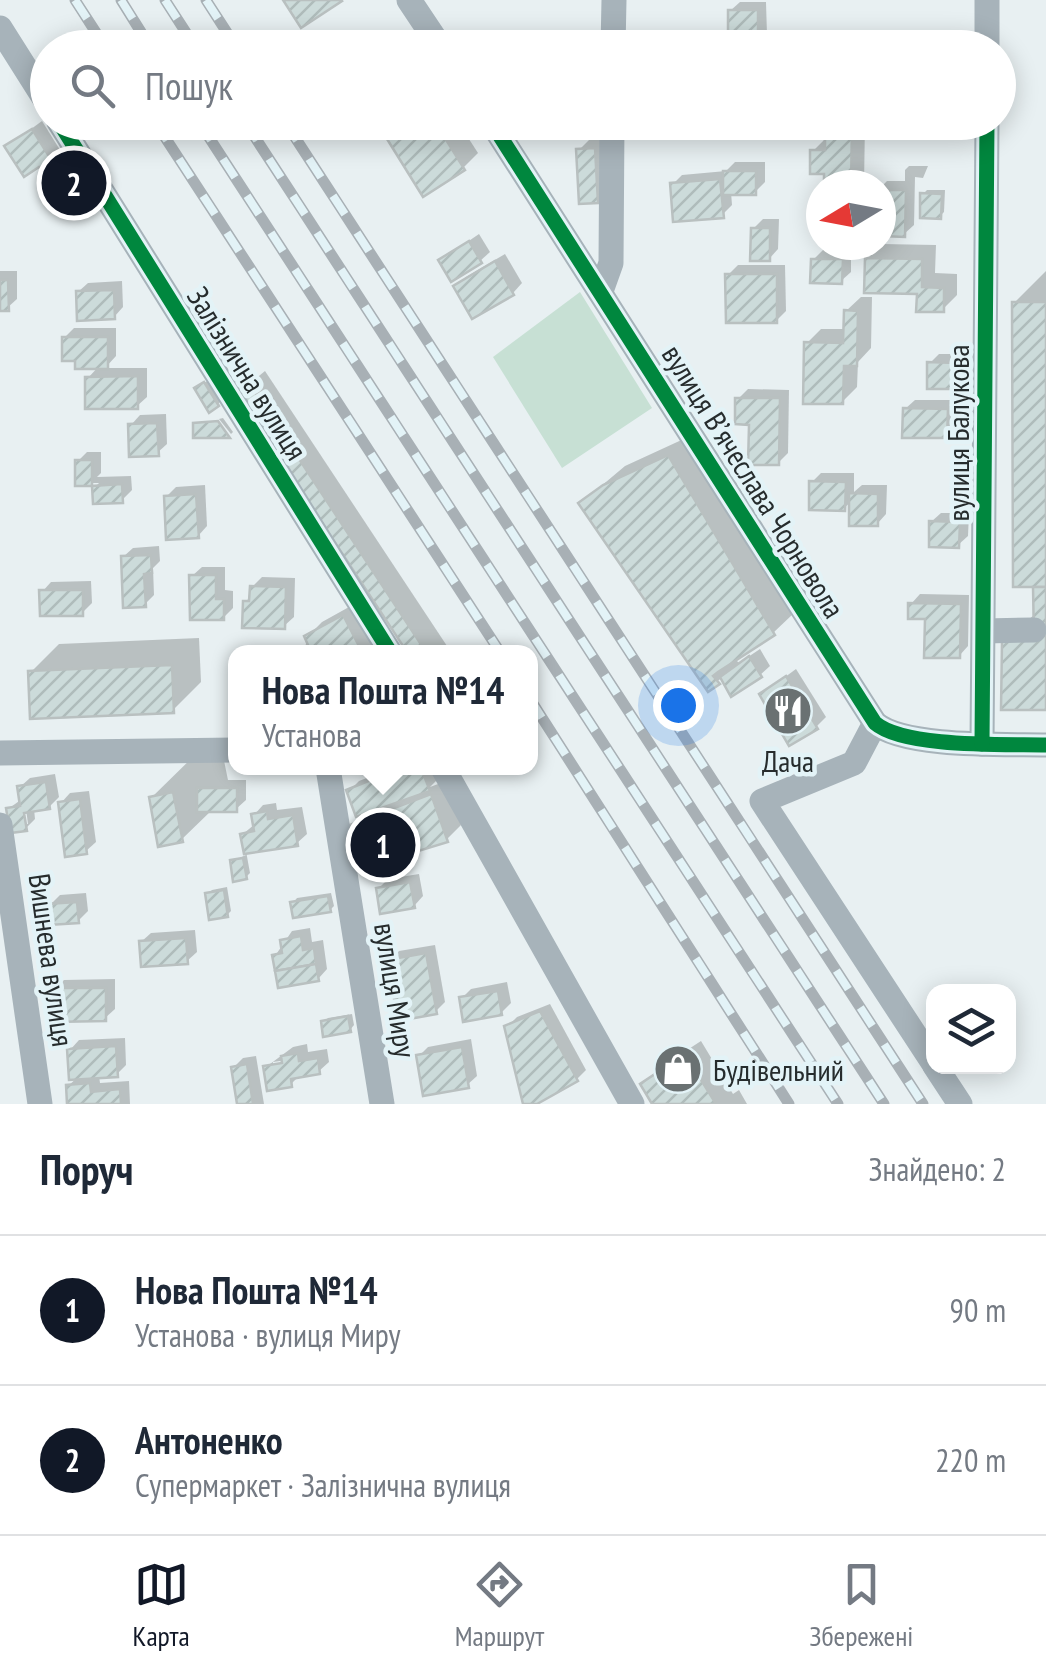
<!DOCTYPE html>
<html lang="uk">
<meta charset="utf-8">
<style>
body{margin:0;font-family:"PT Sans Narrow",sans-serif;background:#f6f6f7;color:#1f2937}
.controls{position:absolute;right:30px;bottom:30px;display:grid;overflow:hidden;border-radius:20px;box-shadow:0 5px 25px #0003}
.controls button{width:90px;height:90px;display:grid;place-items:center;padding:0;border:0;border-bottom:2px solid #e0e1e3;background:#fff;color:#1f2937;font:50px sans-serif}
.compass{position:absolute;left:806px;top:170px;width:90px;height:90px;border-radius:50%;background:#fff;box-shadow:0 5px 25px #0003;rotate:260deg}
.you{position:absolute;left:678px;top:705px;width:35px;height:35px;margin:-25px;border:8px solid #fff;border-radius:50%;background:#1a73e8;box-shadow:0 0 0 15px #1a73e833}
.badge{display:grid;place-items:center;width:65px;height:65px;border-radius:50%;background:#111827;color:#fff;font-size:32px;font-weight:700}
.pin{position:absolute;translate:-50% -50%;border:5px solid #fff;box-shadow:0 2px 10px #0006}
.popup{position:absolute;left:228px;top:645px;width:310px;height:130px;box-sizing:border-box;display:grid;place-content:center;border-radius:20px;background:#fff;filter:drop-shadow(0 2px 8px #0005);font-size:32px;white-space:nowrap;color:#747a83}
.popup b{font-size:38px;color:#1f2937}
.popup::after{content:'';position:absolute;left:50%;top:100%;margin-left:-20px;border:20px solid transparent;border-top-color:#fff}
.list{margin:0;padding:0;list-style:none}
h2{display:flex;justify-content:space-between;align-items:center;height:130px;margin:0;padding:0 40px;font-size:42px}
h2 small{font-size:32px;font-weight:400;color:#747a83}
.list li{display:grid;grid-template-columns:65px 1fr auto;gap:30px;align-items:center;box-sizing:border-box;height:150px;padding:0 40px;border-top:2px solid #e0e1e3}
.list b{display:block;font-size:38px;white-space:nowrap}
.list p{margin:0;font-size:32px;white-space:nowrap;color:#747a83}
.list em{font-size:32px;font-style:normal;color:#747a83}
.icon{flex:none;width:55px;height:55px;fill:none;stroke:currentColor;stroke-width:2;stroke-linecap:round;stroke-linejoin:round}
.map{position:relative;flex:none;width:1046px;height:1104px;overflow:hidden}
.search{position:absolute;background:#fff;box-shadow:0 5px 25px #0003;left:30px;right:30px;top:30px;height:110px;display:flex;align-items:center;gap:25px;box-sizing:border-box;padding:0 35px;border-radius:55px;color:#747a83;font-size:38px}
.sheet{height:430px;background:#fff}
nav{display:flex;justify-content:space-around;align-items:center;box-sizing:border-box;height:140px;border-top:2px solid #e0e1e3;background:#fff;font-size:28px;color:#747a83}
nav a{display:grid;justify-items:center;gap:5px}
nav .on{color:#111827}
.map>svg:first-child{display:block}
.green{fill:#c7e0d4}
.shadow{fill:#0003;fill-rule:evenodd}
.building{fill:url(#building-hatch);stroke:#b9c0c0;stroke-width:2.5}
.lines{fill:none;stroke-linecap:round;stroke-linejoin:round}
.minor{stroke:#a7b3ba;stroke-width:25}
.rail-casing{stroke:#a8b0b5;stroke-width:11}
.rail{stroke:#e3f3f7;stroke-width:8;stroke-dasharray:22;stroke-linecap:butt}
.cycleway-casing{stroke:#e3f3f7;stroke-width:21}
.cycleway{stroke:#00873e;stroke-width:15}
.labels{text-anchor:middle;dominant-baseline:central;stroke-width:9;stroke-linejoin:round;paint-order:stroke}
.street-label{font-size:30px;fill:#262c2d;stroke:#e3f3f7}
.poi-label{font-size:30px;fill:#262c2d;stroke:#e3f3f7}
</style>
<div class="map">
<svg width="1046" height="1104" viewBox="0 0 1046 1104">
<defs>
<pattern id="building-hatch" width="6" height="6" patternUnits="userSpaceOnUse" patternTransform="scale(2.5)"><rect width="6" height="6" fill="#ccdbda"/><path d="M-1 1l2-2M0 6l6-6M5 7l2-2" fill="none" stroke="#afbcbb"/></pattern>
</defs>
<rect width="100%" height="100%" fill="#e8f0f2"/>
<path class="green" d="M580 292 652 408 562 468 493 357Z"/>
<g class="shadow">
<path d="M740 2H766L767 35 757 45 730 11Z"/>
<path d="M917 43H944V48H913Z"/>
<path d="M42 121 65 158 55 167 40 164 8 146Z"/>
<path d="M386 122H458L478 153 463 168Z"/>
<path d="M831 122H865L864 185H826L827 171 813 151 828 136Z"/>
<path d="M589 140H604L606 191 597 201 579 150Z"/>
<path d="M735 162H765V182L755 192H731L732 205 722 215 673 184 682 175 726 171Z"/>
<path d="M909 166H928L923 178 915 177 914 225 904 234H881V187L887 181H905V170Z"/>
<path d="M927 190H945L944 212 940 216 923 194Z"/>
<path d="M763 219H779L778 249 769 259 753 229Z"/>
<path d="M479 234 490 252 480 261 441 260Z"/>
<path d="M882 244 936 245 935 273 957 274V295L942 310 867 259Z"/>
<path d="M823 250 851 251V272L841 281 813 260Z"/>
<path d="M505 254 522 283 513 293 473 316 456 287 466 277Z"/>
<path d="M738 265H785L786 311 776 321 728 275Z"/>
<path d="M0 271H17V299L7 308H0Z"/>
<path d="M1046 271V707L1004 642 1036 613 1014 303Z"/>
<path d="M122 281 123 307 114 317 78 292 88 283Z"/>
<path d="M861 297H872L871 348 858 362 857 387 842 402 806 344 821 329H846V311Z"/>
<path d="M74 328H116V356L105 368H147V397L137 406 88 378 99 366 78 359 64 338Z"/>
<path d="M939 354H964V377L954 387 930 363Z"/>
<path d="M265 371 451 652H410L239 392Z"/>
<path d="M209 380 222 400 218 404 201 385Z"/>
<path d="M748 389 789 390 788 453 778 463 738 399Z"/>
<path d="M915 400H956V426L946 436 905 409Z"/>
<path d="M166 414 167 444 157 453 131 425 140 415Z"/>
<path d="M223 418 233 432 231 434 219 419Z"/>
<path d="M688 437 793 614 773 633 735 659 739 663 760 649 770 666 760 675 723 677 708 688 581 503 625 466Z"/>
<path d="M87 452H101V473L97 477 131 476 132 490 122 500 95 487 99 483H78V461Z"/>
<path d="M821 473H854V492L862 485H887L886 514 877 524 852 501 844 508 812 482Z"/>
<path d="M205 485 207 526 198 536 166 497 176 487Z"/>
<path d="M941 513H969L968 536 958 545 931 522Z"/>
<path d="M159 546 160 561 153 568 154 595 145 604 123 557 133 548Z"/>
<path d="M202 567H225V590L233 591V608L223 618 192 576Z"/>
<path d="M262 577 295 578 294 617 284 626 245 602 252 596V587Z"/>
<path d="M91 581 92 603 82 613 42 592 51 582Z"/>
<path d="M920 594 969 595 968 646 959 656 928 616 911 604Z"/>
<path d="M358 602 384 652H299L309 641 307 637 322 622Z"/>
<path d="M199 638 201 682 173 710 31 672 59 644Z"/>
<path d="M796 669 826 717 816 727 762 694Z"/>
<path d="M221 746 228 780H246V800L236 809 212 810 181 840 151 798 200 750Z"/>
<path d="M392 768H434L438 779 430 787 446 781 461 825 446 840 350 826 359 818 349 791 359 781Z"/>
<path d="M55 774 59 797 49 807 34 809 35 819 26 828 8 809 22 799 20 787 30 778ZM25 801 28 824H23Z"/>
<path d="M89 791 96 842 86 851 61 803 70 793Z"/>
<path d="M276 803 277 810 302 807 307 834 297 843 246 851 250 873 246 877 233 861 246 855 243 834 255 824 254 815 263 805Z"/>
<path d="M419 874 423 896 414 906 378 889 388 879Z"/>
<path d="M227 887 231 911 227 915 208 894 212 890Z"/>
<path d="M86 893 88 911 78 921 50 905 60 895Z"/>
<path d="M331 893 334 906 330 910 293 903 297 898Z"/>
<path d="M310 928 312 942 323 940 327 969 318 979 275 956 292 931Z"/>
<path d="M195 930 197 952 187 961 141 942 151 933Z"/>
<path d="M435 945 445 1002 436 1011 390 961 399 951Z"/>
<path d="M115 979V1009L105 1018 55 989 64 980Z"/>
<path d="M507 982 511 1003 501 1013 462 998 471 989Z"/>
<path d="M550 1004 586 1070 577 1079 532 1104H526L507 1027 517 1017Z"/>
<path d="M352 1014 354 1025 350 1030 324 1022 328 1018Z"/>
<path d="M125 1038 126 1065 116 1075 99 1076 100 1083 129 1081 130 1104H70L68 1086 78 1077 70 1050 79 1040Z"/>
<path d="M471 1039 477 1076 467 1085 419 1056 428 1047Z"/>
<path d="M701 1041 733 1094 739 1090 747 1104H655L643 1084 658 1069Z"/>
<path d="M307 1044 308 1052 327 1049 329 1062 319 1071 301 1074 291 1084 266 1067 293 1047ZM294 1059 273 1067V1062Z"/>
<path d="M256 1056 264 1104H240L233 1068 243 1058Z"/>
</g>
<g class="building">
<path d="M283 0H341L342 1 301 28Z"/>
<rect x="728" y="10" width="30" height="37"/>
<path d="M385 122H435L465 170 423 197 379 126Z"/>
<path d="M825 125 852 126 851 185H824V174H810V150H825Z"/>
<path d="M32 129 57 169 46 176 39 167 24 177 4 146Z"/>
<path d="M595 148 598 203 579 204 576 149Z"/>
<rect x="723" y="171" width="33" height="24"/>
<path d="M720 179 724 218 673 222 670 183Z"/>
<path d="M881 190H906L905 237 881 236Z"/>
<path d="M920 193 942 194 941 219 920 218Z"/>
<path d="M751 228H770V261H750Z"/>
<path d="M469 241 482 263 451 282 438 260Z"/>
<path d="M865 258 922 259V287L944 288V312H916L917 294 864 293Z"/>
<path d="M811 259H843L842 284 810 283Z"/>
<path d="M495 261 514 295 472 319 453 286Z"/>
<path d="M725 274H777V323H726Z"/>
<path d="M0 280H8L9 311H0Z"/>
<path d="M114 290 115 319 77 321 76 291Z"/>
<path d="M1012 302H1046V587H1013Z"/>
<path d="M844 310 858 311 857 366H844L843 404H803L804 342 843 343Z"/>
<path d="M62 337H108V369H75V361H62Z"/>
<path d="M927 362 956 363 955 389H927Z"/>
<path d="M138 376V409H85V377Z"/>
<path d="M204 382 219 406 209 413 194 388Z"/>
<path d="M249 383 426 652H407L236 392Z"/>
<path d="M735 398H780L779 465H748L749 425 735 424Z"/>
<path d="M903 408 948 409 947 438H902Z"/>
<path d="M218 421 230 438H193V423Z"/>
<path d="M157 423 159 456 129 457 128 424Z"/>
<path d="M668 455 775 635 718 672 713 676 720 684 708 692 578 503 603 485Z"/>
<rect x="75" y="460" width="17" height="26"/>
<path d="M809 481 846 482 845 511 809 510Z"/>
<path d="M122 484 123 503 93 504 92 486Z"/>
<path d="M849 493 878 494V526H849Z"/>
<path d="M196 494 199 538 166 540 164 496Z"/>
<path d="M929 521 960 522 959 548 929 547Z"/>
<path d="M151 555 152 573 144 574 146 607 123 608 121 556Z"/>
<path d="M189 575H216V599H224V620H190Z"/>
<path d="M250 586 286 587 285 629 242 628 243 601H249Z"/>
<path d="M1033 587H1046V710H1001L1002 641 1034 640Z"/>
<path d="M39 590H83V616H40Z"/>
<path d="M908 603 961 604 960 658H924L925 619H908Z"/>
<path d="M343 615 362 652H297L308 645 304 636Z"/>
<path d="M749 656 762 677 731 697 720 677Z"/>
<path d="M172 665 174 713 30 719 28 671Z"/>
<path d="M786 676 818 729 789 746 759 694Z"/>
<path d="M401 768H421L430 791 356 817 346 790Z"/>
<path d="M46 782 50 809 24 813 27 831 10 833 6 808 20 806 17 786Z"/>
<rect x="197" y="788" width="40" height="24"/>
<path d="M173 792 183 842 158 847 149 797Z"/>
<path d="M431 794 448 842 356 870 347 826Z"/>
<path d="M80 799 87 854 65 857 58 802Z"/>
<path d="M267 811 268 819 293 815 298 846 244 854 240 834 254 831 251 814Z"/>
<path d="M243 858 247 879 233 882 230 860Z"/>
<path d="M410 882 415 908 380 914 376 888Z"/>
<path d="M224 890 228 917 209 920 205 893Z"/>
<path d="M328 896 331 912 293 918 290 902Z"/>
<path d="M77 902 79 923 49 925 47 904Z"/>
<path d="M301 936 303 950 314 948 316 964 275 971 272 955 282 953 280 940Z"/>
<path d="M186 938 188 964 141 967 139 941Z"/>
<path d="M426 953 437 1014 398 1021 387 960Z"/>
<path d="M316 964 319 981 278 988 275 971Z"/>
<path d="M52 988H106V1021L53 1022Z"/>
<path d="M498 991 502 1015 463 1022 459 997Z"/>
<path d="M540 1011 578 1081 537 1104H523L504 1026Z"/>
<path d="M348 1016 351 1032 323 1037 321 1021Z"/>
<path d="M116 1046 118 1077 69 1080 67 1049Z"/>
<path d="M462 1047 469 1088 423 1096 416 1055Z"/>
<path d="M298 1053 299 1061 318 1058 320 1074 291 1079 292 1087 267 1091 263 1066 282 1063 281 1056Z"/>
<path d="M685 1054 716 1104H652L640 1084Z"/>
<path d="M247 1064 253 1104H237L231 1067Z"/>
<path d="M90 1083 91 1092 120 1089 121 1104H67L66 1085Z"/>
</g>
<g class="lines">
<g class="minor">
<path d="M409 0 441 48"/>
<path d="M0 28 48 104"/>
<path d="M613 48 614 0"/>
<path d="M987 48V0"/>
<path d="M59 122 390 652"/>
<path d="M491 122 875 723C904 748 1006 744 1046 745"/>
<path d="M601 291 611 263 612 122"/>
<path d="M984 631 1034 630"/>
<path d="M875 723 854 763 762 801 934 1064"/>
<path d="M982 744 987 122"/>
<path d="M0 753 235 750"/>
<path d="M328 768 382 1104"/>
<path d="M443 768 632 1104"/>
<path d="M0 825 40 1104"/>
<path d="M935 1066 960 1104"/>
</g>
<g class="rail-casing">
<g id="rail">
<path d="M75 0 106 48"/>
<path d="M121 0 151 48"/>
<path d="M165 0 196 48"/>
<path d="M206 0 237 48"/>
<path d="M155 122 500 652"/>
<path d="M199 122 838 1104"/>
<path d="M245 122 884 1104"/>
<path d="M285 122 923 1104"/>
<path d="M530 699 789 1104"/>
</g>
</g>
<use href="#rail" class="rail"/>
<g class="cycleway-casing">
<g id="cycleway">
<path d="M59 122 390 652"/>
<path d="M491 122 875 723C904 748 1006 744 1046 745"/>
<path d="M982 744 987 122"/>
</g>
</g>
<use href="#cycleway" class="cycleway"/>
</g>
<defs>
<g id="restaurant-disc" transform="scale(2.5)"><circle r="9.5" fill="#6a7172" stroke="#e3f3f7"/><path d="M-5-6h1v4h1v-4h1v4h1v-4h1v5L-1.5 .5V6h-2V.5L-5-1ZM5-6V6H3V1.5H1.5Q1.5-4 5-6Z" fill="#fff"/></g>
<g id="shop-disc" transform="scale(2.5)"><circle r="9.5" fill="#6a7172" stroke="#e3f3f7"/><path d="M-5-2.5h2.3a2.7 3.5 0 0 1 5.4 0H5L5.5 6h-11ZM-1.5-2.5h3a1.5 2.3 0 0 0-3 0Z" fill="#fff"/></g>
</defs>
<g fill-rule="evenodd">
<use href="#restaurant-disc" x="788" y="711"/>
<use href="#shop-disc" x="678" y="1069"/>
</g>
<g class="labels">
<g class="street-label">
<text transform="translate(248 373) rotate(58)">Залізнична вулиця</text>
<text transform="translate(957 433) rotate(-90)">вулиця Балукова</text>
<text transform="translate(754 481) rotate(58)">вулиця Вʼячеслава Чорновола</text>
<text transform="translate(52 960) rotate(82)">Вишнева вулиця</text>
<text transform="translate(396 990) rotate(81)">вулиця Миру</text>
</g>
<g class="poi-label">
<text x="788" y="760">Дача</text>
<text x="713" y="1069" text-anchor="start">Будівельний</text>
</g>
</g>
</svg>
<div class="controls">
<button><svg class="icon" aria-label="layers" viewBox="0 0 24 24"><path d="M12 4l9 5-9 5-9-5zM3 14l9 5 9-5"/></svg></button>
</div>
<svg class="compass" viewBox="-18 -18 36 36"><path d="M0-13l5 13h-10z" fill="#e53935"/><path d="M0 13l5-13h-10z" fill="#747a83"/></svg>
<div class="you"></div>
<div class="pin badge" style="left:383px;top:845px">1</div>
<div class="popup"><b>Нова Пошта №14</b>Установа</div>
<div class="pin badge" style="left:74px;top:183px">2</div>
<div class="search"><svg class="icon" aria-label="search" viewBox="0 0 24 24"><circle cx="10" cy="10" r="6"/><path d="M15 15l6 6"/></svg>Пошук</div>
</div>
<section class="sheet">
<h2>Поруч<small>Знайдено: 2</small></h2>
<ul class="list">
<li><span class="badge">1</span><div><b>Нова Пошта №14</b><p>Установа · вулиця Миру</p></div><em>90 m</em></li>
<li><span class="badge">2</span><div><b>Антоненко</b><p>Супермаркет · Залізнична вулиця</p></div><em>220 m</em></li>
</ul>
</section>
<nav>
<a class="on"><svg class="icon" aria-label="map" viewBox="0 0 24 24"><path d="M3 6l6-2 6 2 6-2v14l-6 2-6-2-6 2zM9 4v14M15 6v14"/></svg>Карта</a>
<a><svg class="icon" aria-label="directions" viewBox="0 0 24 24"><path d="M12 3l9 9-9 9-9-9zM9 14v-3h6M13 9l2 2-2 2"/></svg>Маршрут</a>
<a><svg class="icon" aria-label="saved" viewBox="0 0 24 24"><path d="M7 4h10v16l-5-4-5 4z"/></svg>Збережені</a>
</nav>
